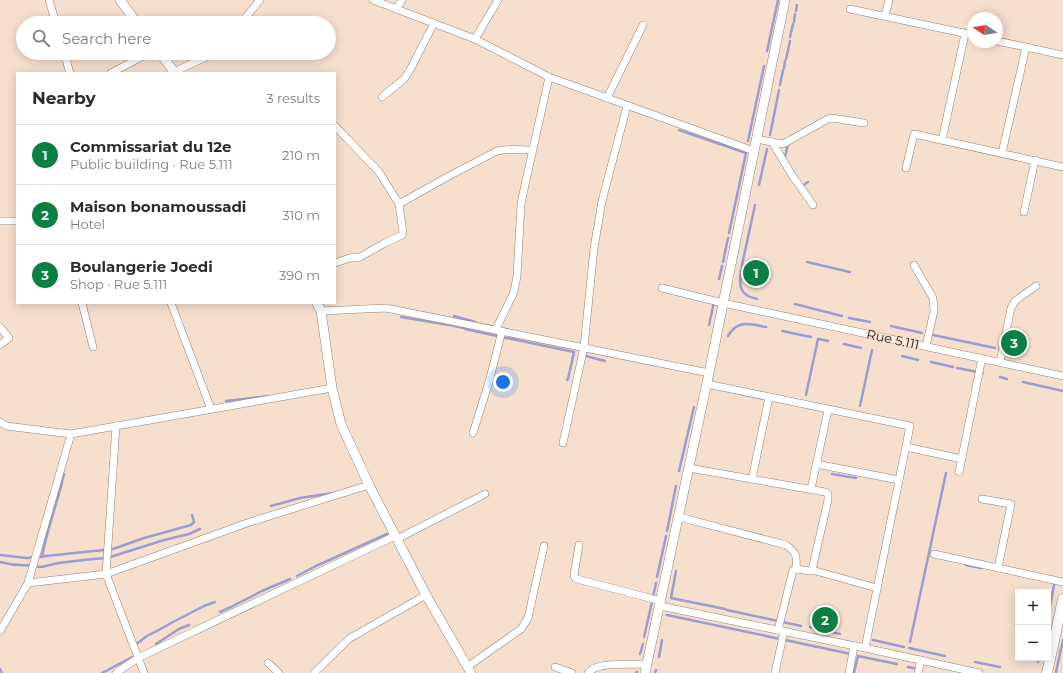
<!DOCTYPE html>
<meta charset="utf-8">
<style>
body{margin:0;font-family:Montserrat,sans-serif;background:#f2f2f3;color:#2b2b33}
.controls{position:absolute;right:12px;bottom:12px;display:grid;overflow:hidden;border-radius:0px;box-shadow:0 2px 10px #0003}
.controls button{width:36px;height:36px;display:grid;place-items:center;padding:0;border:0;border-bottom:1px solid #e1e1e2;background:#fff;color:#2b2b33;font:20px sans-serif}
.compass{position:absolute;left:967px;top:12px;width:36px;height:36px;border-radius:50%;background:#fff;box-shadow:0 2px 10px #0003;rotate:282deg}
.you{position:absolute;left:503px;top:382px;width:14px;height:14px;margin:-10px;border:3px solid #fff;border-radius:50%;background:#1a73e8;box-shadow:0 0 0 6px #1a73e833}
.badge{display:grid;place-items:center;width:26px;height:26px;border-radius:50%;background:#0b8043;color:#fff;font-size:13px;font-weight:700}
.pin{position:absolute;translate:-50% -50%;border:2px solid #fff;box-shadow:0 1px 4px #0006}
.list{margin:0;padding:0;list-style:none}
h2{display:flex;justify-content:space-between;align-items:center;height:52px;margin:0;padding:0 16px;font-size:17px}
h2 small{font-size:13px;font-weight:400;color:#7c7c81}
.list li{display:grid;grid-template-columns:26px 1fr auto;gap:12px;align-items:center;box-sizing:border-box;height:60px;padding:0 16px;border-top:1px solid #e1e1e2}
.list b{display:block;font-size:15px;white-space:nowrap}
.list p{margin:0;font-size:13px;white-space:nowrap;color:#7c7c81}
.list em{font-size:13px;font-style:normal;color:#7c7c81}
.icon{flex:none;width:22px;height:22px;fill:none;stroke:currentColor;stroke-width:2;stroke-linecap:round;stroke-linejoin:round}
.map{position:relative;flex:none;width:1063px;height:673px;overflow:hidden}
.search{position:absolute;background:#fff;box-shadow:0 2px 10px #0003;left:16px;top:16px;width:320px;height:44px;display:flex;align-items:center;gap:10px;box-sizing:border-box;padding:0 14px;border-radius:22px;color:#7c7c81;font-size:15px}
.panel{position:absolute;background:#fff;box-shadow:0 2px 10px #0003;left:16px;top:72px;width:320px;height:232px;border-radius:0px}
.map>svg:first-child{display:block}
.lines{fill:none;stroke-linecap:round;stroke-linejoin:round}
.stream{stroke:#9a9dd1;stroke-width:2.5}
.minor-casing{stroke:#947f6f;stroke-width:8}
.tertiary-casing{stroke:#947f6f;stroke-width:10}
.secondary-casing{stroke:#947f6f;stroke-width:11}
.minor{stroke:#fff;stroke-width:7}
.tertiary{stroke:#fff;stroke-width:9}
.secondary{stroke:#fff;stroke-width:10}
.labels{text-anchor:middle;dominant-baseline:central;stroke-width:3;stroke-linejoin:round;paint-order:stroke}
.street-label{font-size:13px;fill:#2b221c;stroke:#f7dfce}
</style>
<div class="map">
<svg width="1063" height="673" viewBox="0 0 1063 673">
<rect width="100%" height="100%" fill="#f7dfce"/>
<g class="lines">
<g class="stream">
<path d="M796 11 797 5"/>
<path d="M794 22 795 14"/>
<path d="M790 37 793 24"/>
<path d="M767 51 778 0"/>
<path d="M786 59 790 41"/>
<path d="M784 68 785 61"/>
<path d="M780 85 783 70"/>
<path d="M679 130 746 153 729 233"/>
<path d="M770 135 779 90"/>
<path d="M748 141 764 66"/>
<path d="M785 157 788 144"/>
<path d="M759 185 767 149"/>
<path d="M802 186 808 182"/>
<path d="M723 262 728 238"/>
<path d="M807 262 850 272"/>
<path d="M742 265 755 205"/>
<path d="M742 267C739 283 737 295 757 299"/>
<path d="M719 279 722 266"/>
<path d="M795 304 842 316"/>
<path d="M454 316 475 322"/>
<path d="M401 317 449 325"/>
<path d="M849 318 870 322"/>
<path d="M450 325 464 328"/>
<path d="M709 325 714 302"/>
<path d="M891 326 922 333"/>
<path d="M465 329 497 336"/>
<path d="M782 331 811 337"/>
<path d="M933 335 995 348"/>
<path d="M728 336C738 319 750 324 766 327"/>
<path d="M502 337 574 352 568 379 567 380"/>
<path d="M819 339 828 341"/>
<path d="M844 344 861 348"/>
<path d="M586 356 605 361"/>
<path d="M902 356 918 360"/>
<path d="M931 362 953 367"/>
<path d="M957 368 983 373"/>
<path d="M1000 377 1007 379"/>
<path d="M1023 382 1063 391"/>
<path d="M806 395 818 339"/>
<path d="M226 401 268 396"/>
<path d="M860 406 872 350"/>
<path d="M679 471 694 407"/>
<path d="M832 474 856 478"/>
<path d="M271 506 300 498 333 493"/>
<path d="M667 531 676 486"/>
<path d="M0 555 27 558 113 549 144 538 191 525 194 522 192 515"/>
<path d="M42 557C47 528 58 502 64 474"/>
<path d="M107 558 164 540 189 534 200 529"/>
<path d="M0 562C11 565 20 566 31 565 34 565 37 567 40 567 47 566 53 564 59 563 74 561 90 559 106 558"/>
<path d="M966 565 981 568"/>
<path d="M676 571 671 598 725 609"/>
<path d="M297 576 316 566 387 534"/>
<path d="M657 577 666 536"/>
<path d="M653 597 656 583"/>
<path d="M727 610 801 626"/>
<path d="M220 612 231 607 262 591 290 579"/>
<path d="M667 615 851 654"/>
<path d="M1048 616 1054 585"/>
<path d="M810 627 840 634"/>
<path d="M644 637 652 602"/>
<path d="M873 640 904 647"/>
<path d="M910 642 946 473"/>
<path d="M156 644 179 629 189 625"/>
<path d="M135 645 147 636 155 632 173 622 204 606 215 602"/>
<path d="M909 648 945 656"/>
<path d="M640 654 643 644"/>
<path d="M659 657 662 640"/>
<path d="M975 662 1000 667"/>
<path d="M1038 662 1039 658"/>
<path d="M908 667 917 669"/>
<path d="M0 669 2 673"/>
<path d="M1056 672 1063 640"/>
<path d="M102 673 136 655"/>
<path d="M636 673 637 672"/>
<path d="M655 673 656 670"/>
<path d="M854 673 858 656 897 664"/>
</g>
<g class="minor-casing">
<g id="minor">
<path d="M49 0 56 23"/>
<path d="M373 0 475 39 549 77 754 151"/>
<path d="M396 9 402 0"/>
<path d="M850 9 973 35"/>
<path d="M885 16 889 0"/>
<path d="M241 23 260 0"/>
<path d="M475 39 498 0"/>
<path d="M997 41 1063 55"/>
<path d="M64 53 70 73"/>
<path d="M174 72 214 53"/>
<path d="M111 73 149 53"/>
<path d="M382 97 404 79 410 70 434 23"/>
<path d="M607 98 643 25"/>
<path d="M335 126 379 172 399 204 403 233 402 235 383 244 360 257 358 258 353 257 335 263"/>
<path d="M756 139 783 144 828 119 832 118 864 123"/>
<path d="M942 140 965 34"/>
<path d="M772 142 792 175 813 205"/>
<path d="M1002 153 1026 47"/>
<path d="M906 168 914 134 1063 167"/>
<path d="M399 204 447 177 497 151C509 148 520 150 532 150"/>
<path d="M1024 212 1035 160"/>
<path d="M0 221H17"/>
<path d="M914 265 933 298 934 311 926 346"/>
<path d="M662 288 723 303 1063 376"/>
<path d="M82 303 93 347"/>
<path d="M171 303 211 409"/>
<path d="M321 311 386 308 709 373"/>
<path d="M0 327 9 338 0 345"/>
<path d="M496 329 514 292 517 276 521 204 523 194 549 77"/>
<path d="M1000 362 1011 308 1015 301 1036 286"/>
<path d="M707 384 910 426 865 648"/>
<path d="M0 422 6 426 71 434 332 388"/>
<path d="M116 426 106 574 144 673"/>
<path d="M473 433 489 382 502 331"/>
<path d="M563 443 584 347 594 248 598 225 602 201 627 106"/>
<path d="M906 447 962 459"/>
<path d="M816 464 899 480"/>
<path d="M689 468 825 492 828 494V500L812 570"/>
<path d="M959 472 982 358"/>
<path d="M752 479 769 397"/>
<path d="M811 489 828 410"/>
<path d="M982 499 1011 504 998 568"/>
<path d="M679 517 786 545C797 553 797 556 796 569"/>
<path d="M397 539 485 494"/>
<path d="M579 545 574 575 575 578 577 579 661 601"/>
<path d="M934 554 1063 582"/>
<path d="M28 583 106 574 250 522 369 485"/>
<path d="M660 606 865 648 979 673"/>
<path d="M778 630 793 570 796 569 810 571 812 570 877 588"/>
<path d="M0 631 28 583 71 434"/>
<path d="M268 663 279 673"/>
<path d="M467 667 521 629 528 618 544 546"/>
<path d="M555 667 572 673"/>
<path d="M116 673 138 658 395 536"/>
<path d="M314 673 350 638 359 633 426 595"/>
<path d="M588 673C597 661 633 665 647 664"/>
<path d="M775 673 784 631"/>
<path d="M849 673 854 646"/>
<path d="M918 673 921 660"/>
</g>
</g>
<g class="tertiary-casing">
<g id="tertiary">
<path d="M120 0 137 23"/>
<path d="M160 53 175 73"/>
<path d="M317 303 321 311 332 388 341 424 369 485 426 595 471 673"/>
<path d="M645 673 709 373 754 151 785 0"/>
</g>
</g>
<g class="secondary-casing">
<path id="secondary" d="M1047 673 1063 599"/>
</g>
<use href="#minor" class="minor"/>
<use href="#tertiary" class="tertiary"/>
<use href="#secondary" class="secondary"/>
</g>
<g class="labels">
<g class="street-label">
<text transform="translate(893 339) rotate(12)">Rue 5.111</text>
</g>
</g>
</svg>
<div class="controls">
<button>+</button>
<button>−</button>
</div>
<svg class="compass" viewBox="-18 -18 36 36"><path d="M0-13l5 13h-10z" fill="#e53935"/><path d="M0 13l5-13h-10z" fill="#7c7c81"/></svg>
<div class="you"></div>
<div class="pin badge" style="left:756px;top:273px">1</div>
<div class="pin badge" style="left:825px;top:620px">2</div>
<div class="pin badge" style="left:1014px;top:343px">3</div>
<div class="search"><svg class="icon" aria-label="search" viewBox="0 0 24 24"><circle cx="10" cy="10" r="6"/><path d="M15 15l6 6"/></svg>Search here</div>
<section class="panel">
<h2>Nearby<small>3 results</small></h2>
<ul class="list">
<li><span class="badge">1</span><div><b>Commissariat du 12e</b><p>Public building · Rue 5.111</p></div><em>210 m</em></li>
<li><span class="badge">2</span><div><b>Maison bonamoussadi</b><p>Hotel</p></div><em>310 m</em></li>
<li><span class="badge">3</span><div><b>Boulangerie Joedi</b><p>Shop · Rue 5.111</p></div><em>390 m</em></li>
</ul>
</section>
</div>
